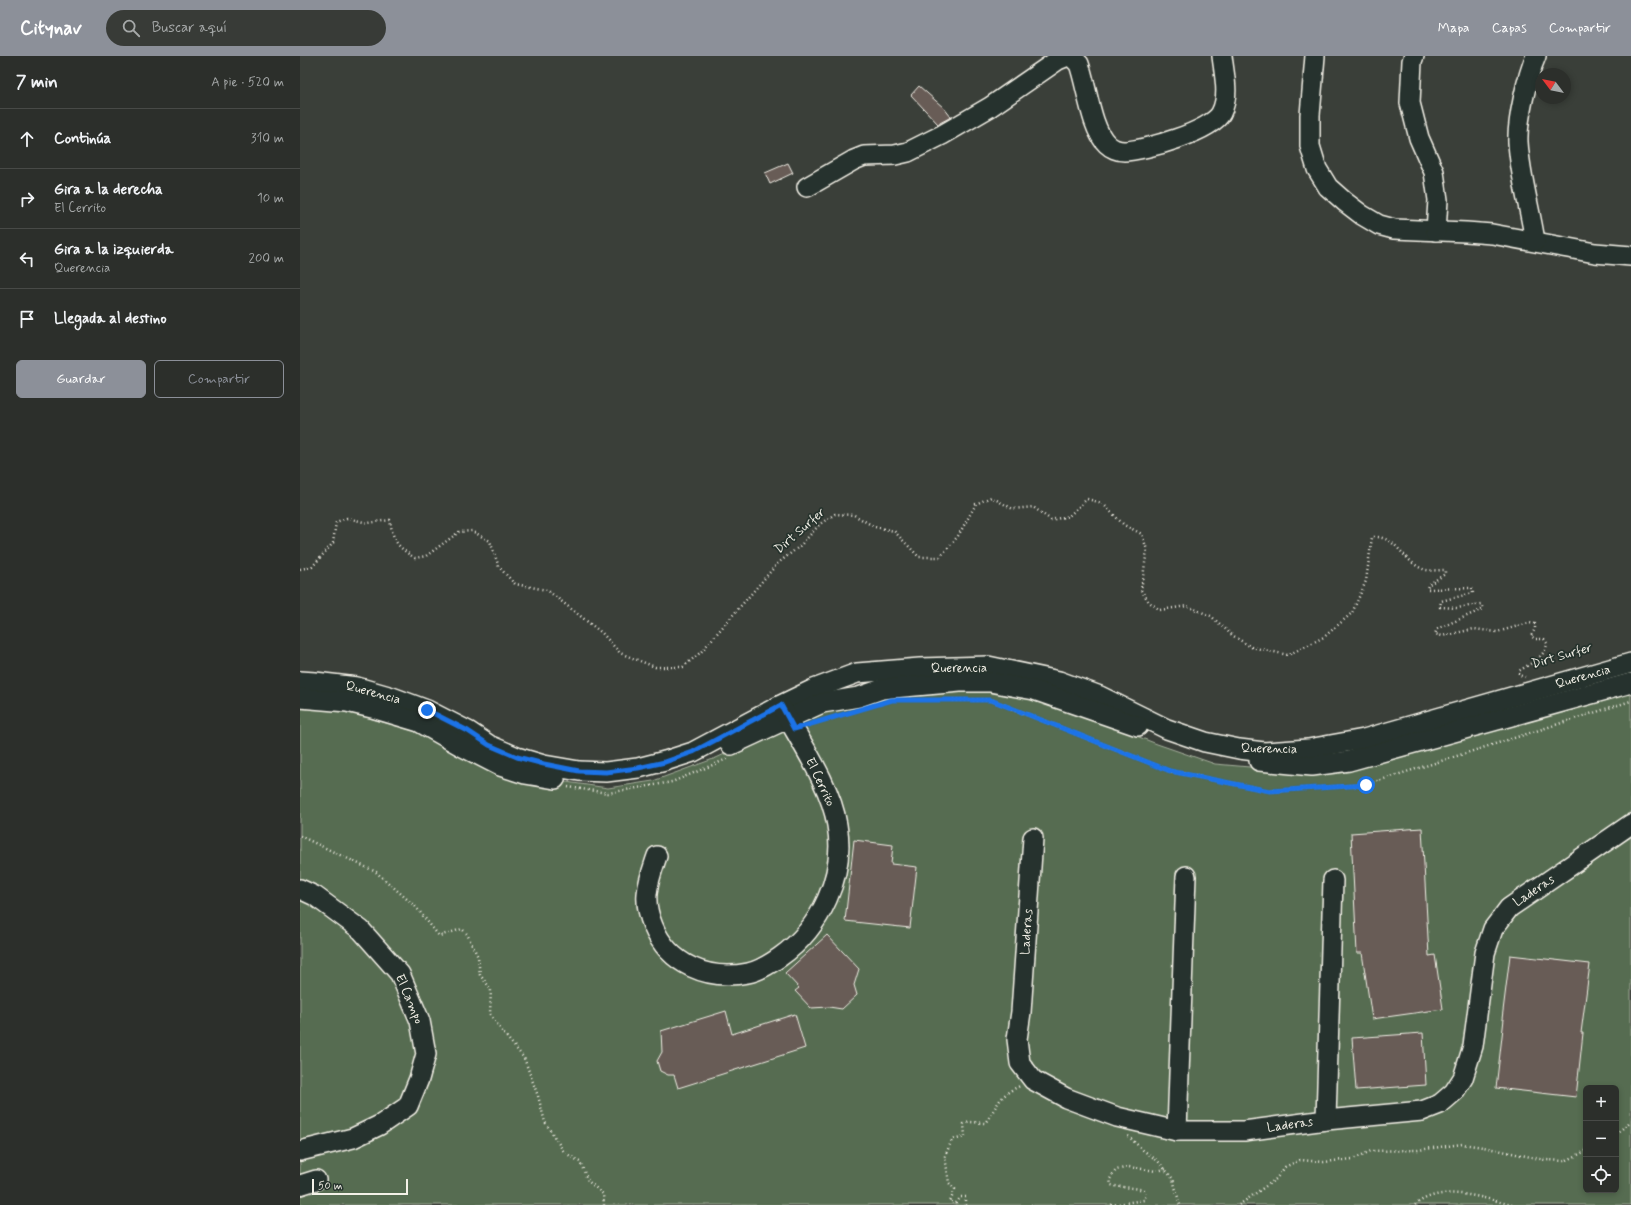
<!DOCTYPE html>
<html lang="es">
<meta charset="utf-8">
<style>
body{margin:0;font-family:Mynerve,sans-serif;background:#383b37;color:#f1f3f6}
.controls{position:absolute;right:12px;bottom:12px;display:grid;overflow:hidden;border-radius:6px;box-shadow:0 2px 6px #0003}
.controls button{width:36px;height:36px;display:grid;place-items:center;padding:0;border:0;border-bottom:1px solid #484a47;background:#2c2f2b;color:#f1f3f6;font:20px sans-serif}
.compass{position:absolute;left:1235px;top:12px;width:36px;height:36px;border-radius:50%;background:#2c2f2b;box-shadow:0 2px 6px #0003;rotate:302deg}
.scale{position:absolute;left:12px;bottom:10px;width:96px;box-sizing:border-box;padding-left:4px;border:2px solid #f4f1e8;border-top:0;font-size:11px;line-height:14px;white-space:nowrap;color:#f4f1e8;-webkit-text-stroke:3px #26332d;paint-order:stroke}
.stop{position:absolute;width:12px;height:12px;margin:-9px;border:3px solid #1a73e8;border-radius:50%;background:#fff}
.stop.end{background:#1a73e8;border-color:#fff;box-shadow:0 1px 4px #0008}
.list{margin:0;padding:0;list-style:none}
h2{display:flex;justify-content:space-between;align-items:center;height:52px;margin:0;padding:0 16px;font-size:17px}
h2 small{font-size:13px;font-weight:400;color:#a6a9a9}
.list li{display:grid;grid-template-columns:26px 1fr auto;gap:12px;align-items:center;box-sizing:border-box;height:60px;padding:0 16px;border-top:1px solid #484a47}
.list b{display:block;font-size:15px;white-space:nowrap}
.list p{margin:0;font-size:13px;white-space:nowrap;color:#a6a9a9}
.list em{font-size:13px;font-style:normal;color:#a6a9a9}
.actions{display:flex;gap:8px;padding:12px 16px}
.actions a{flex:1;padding:9px 0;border:1px solid #8c9099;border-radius:6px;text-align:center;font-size:14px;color:#8c9099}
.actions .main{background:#8c9099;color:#fff}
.icon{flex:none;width:22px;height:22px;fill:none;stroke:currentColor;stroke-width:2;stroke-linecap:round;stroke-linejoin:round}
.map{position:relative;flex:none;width:1331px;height:1149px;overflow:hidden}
header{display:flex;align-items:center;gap:24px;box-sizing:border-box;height:56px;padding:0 20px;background:#8c9099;color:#fff}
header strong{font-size:19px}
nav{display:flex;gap:22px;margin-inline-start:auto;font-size:14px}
.search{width:280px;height:36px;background:#383b37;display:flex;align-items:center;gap:10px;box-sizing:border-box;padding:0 14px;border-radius:22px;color:#a6a9a9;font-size:15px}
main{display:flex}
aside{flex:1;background:#2c2f2b}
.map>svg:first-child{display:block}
.green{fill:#566c51;stroke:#a5ae9c;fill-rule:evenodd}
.building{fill:#675b56;stroke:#f4f1e8}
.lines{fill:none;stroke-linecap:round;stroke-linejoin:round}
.minor-casing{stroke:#f4f1e8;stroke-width:22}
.path{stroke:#f4f1e8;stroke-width:2.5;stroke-dasharray:1 3;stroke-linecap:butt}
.minor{stroke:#26332d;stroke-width:19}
.route{stroke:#1a73e8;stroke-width:5}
.labels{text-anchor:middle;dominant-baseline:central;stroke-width:3.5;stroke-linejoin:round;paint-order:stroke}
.street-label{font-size:13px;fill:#f4f1e8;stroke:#26332d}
</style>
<header>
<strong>Citynav</strong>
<div class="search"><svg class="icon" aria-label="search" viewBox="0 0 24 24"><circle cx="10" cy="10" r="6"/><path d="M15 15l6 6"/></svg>Buscar aquí</div>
<nav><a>Mapa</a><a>Capas</a><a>Compartir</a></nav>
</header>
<main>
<aside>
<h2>7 min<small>A pie · 520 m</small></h2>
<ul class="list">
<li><svg class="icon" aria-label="ahead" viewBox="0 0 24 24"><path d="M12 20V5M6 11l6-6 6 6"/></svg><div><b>Continúa</b></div><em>310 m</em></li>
<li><svg class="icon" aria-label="right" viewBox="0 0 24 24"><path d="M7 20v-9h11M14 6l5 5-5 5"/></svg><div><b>Gira a la derecha</b><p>El Cerrito</p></div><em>10 m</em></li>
<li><svg class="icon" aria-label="left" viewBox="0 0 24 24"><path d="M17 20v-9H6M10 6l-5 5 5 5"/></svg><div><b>Gira a la izquierda</b><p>Querencia</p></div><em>200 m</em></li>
<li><svg class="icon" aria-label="arrive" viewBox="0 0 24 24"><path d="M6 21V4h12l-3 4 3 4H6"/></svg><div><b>Llegada al destino</b></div></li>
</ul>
<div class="actions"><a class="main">Guardar</a><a>Compartir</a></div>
</aside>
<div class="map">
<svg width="1331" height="1149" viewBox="0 0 1331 1149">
<rect width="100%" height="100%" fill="#3a3f39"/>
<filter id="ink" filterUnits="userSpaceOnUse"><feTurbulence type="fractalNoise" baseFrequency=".025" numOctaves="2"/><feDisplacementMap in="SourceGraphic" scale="8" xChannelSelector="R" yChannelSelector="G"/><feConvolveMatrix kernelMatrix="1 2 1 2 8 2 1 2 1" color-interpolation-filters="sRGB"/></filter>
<g filter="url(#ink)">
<path class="green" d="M1331 630V1149H0V650L38 653 114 675 196 714 224 720 308 732 353 725 416 702 517 656 616 636 685 632 744 644 857 688 915 708 1007 716ZM1286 1032H1316V1134H1286Z"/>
<g class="building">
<path d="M619 30 644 52 651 61 638 68 611 39Z"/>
<path d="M488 107 493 117 470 128 465 117Z"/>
<path d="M1122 772 1129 900 1135 899 1143 953 1072 963 1062 897H1057L1051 777Z"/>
<path d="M554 784 593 789 591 808 617 811 610 872 545 865Z"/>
<path d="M527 879 559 913 554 929 557 939 542 953 529 951 511 952 495 935 499 932 485 917Z"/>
<path d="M1210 899 1290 908 1281 977H1283L1276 1041 1196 1032 1204 963H1202Z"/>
<path d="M426 955 432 978 495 958 505 992 378 1032 374 1019H368L360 1015 357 1005 362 996 361 975Z"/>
<path d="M1123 977 1126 1029 1056 1034 1052 982Z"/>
</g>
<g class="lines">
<g class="minor-casing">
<g id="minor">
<path d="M1015 0 1010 59V90L1017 113 1028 131 1045 146 1062 159 1079 169 1094 173 1166 176 1192 178 1295 197 1331 200"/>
<path d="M1114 0 1112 5 1110 47 1119 82 1134 116 1138 144 1136 175"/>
<path d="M507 131 554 104 564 100 595 99 608 96 642 79 690 51 758 4 768 0 773 2 779 8C787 30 791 73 807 88 811 92 818 95 824 95 844 95 912 75 921 57 930 40 924 18 922 0"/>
<path d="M1235 185C1230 152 1220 120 1218 86 1217 65 1227 20 1236 0"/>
<path d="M0 625 15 626 57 631 92 641 127 654 168 675 189 689 217 701 244 709 279 715 306 716 338 712 365 705 393 696 481 649 514 633 557 617 620 612 688 610 759 625 800 640 867 673 905 686 939 693 964 696 1008 693 1064 683 1331 607"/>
<path d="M0 642 47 646 72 652 119 666 161 690 200 710 225 718 255 723"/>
<path d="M431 689 522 647 559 641 582 633 660 626H690L734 634 838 670"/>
<path d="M959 705 1012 710 1049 705 1331 627"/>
<path d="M733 782 721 956 717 983 720 1007 733 1024 766 1042 817 1061 877 1075H944L1026 1064 1122 1055 1140 1048 1154 1036 1163 1022 1173 990 1185 897 1193 873 1209 852 1331 768"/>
<path d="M357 800C353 812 348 825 347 838 346 849 349 860 353 870 369 909 408 925 448 917 459 915 470 908 480 901 521 872 546 819 537 769 531 730 501 687 482 652"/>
<path d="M0 833 15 840 61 874 100 918 120 965 126 998 119 1023 108 1050 80 1069 53 1082 0 1095"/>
<path d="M1026 1064 1033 824"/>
<path d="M877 1075 886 820"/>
<path d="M0 1129 16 1124"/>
</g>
</g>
<g class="path">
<path d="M0 513 12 511 33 487 36 466 47 462 68 467 90 464C93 485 97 491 115 502L126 500 159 476 172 475 190 485 199 511 215 528 247 534 302 577 320 597 355 611H383L401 596 477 508 500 490 520 468 535 458 554 459 575 471 594 475 619 501H640L658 480 676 448 691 441 713 453 733 451 751 464 769 460 787 443 802 447 824 469 842 478 847 494 841 534 849 546 860 554 887 550 911 560 932 579 951 591 988 599 1024 581 1052 557 1066 525 1072 481C1098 479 1102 507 1126 514 1131 515 1139 514 1145 514V518L1128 529 1127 533 1172 532 1173 537 1141 545 1140 551 1157 552 1181 548 1183 553 1137 573 1135 578 1142 580 1174 573 1197 576 1229 567 1235 568V573L1231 580 1235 583H1244L1247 587C1246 601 1229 608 1219 615V619L1225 621"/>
<path d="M653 644H691L870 715 970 735 1065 729 1331 645"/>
<path d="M268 731 308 737 372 726 427 703"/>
<path d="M0 780 76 816 116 851 139 880 162 873 167 878 178 901 180 919 191 933 190 958 204 978 224 1002 238 1040 245 1066 264 1096 280 1106 288 1125 303 1138 304 1149"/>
<path d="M1316 1078 1331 1065"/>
<path d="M828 1080 843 1094 858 1105 873 1123 880 1149"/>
<path d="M666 1149V1141H661L656 1147 650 1146 655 1133 649 1127 645 1100 652 1084 665 1081 664 1068 670 1066 685 1067C698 1050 698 1039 720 1030"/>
<path d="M731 1149H733"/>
<path d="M811 1149 844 1144 846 1139 844 1134C833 1131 822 1132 811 1129L810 1123 816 1114 829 1111 856 1115 866 1113"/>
<path d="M939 1149 976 1123 985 1111 1000 1104 1024 1106 1053 1103 1071 1095 1118 1094 1162 1088 1183 1091 1245 1104 1265 1105 1286 1095"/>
<path d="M1115 1149C1141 1127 1183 1142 1212 1149"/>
</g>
<use href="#minor" class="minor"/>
</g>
</g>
<g class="lines" filter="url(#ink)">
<path class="route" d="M127 654 168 675 189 689 217 701 244 708 279 715 306 716 338 712 365 706 393 696 481 649 494 673 592 644H691L870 715 970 735 1066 729"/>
</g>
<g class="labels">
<g class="street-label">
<text transform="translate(500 475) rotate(-41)">Dirt Surfer</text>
<text transform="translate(1262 600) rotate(-16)">Dirt Surfer</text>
<text x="659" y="612">Querencia</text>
<text transform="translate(1283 621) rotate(-16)">Querencia</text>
<text transform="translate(73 637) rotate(15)">Querencia</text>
<text transform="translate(969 693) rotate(1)">Querencia</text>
<text transform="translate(520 726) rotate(65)">El Cerrito</text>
<text transform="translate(1234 835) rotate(-34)">Laderas</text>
<text transform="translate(727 876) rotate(-86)">Laderas</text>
<text transform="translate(109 943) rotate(67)">El Campo</text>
<text transform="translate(990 1069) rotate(-8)">Laderas</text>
</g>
</g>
</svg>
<div class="controls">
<button>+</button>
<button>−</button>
<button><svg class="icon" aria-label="locate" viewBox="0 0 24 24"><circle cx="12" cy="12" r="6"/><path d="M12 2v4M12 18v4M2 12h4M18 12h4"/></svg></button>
</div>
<svg class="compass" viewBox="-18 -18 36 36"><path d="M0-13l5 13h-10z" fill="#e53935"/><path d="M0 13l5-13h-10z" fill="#a6a9a9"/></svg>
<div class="scale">50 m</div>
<div class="stop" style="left:1066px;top:729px"></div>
<div class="stop end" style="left:127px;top:654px"></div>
</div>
</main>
